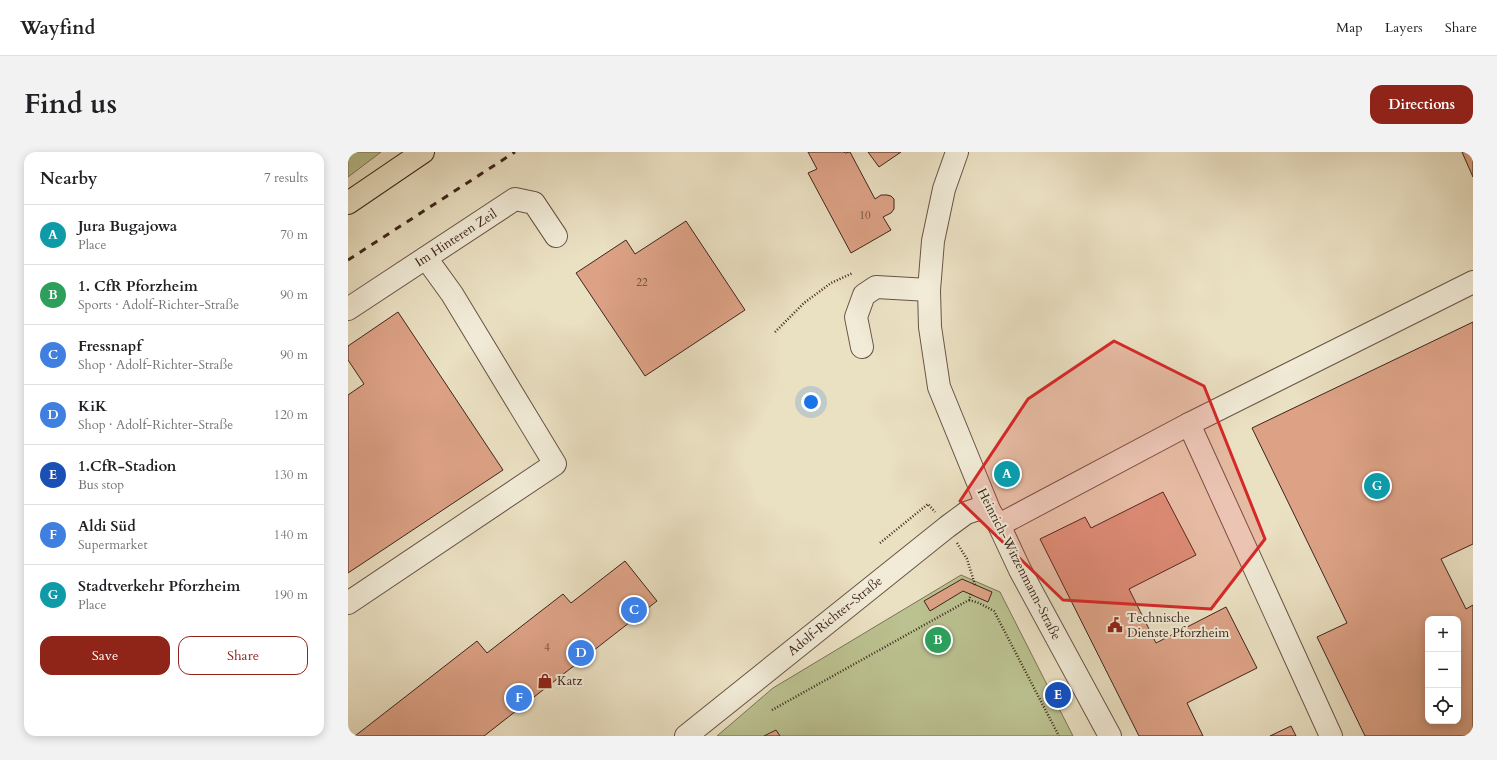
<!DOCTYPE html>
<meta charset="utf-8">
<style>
body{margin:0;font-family:Cardo,serif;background:#f2f2f2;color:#202124}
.controls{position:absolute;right:12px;bottom:12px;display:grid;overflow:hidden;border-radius:8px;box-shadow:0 2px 10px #0003}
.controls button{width:36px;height:36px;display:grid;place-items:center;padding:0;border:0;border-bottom:1px solid #e0e0e0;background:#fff;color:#202124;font:20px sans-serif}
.you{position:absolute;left:463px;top:250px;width:14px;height:14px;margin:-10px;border:3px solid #fff;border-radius:50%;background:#1a73e8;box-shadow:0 0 0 6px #1a73e833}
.badge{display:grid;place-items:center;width:26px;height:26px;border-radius:50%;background:#8f2418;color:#fff;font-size:13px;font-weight:700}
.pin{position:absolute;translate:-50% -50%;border:2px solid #fff;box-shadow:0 1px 4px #0006}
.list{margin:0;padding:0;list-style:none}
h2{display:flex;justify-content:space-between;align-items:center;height:52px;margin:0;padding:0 16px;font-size:17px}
h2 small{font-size:13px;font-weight:400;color:#757577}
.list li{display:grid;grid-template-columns:26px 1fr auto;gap:12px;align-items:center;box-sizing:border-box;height:60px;padding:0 16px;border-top:1px solid #e0e0e0}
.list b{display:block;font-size:15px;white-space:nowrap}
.list p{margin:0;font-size:13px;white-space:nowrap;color:#757577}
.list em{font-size:13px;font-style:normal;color:#757577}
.actions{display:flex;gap:8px;padding:12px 16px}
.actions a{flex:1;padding:9px 0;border:1px solid #8f2418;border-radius:12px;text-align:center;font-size:14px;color:#8f2418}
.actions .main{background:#8f2418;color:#fff}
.icon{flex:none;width:22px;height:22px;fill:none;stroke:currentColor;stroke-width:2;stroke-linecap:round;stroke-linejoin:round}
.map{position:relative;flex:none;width:1125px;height:584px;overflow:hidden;border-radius:12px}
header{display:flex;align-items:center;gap:24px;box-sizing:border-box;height:56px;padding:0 20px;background:#fff;border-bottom:1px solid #e0e0e0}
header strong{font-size:19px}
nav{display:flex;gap:22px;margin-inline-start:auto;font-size:14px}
.intro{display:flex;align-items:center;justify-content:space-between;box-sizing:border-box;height:96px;padding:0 24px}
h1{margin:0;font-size:28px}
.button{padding:10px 18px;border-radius:12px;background:#8f2418;color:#fff;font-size:14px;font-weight:700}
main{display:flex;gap:24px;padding:0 24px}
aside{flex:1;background:#fff;border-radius:12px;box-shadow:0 2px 10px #0003}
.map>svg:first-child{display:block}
.green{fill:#bbc190;stroke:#7c7356}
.building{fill:#dda286;stroke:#3e251c;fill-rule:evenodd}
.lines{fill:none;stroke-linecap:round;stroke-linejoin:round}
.minor-casing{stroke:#695446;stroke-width:24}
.major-casing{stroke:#3e251c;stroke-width:24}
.path{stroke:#3e251c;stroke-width:2.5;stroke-dasharray:1 2;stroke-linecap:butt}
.minor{stroke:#f1ebd7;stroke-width:22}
.major{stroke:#eae0c2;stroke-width:22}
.rail{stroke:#3e251c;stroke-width:3;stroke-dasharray:7 7;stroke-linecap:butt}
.marked{fill:#d62828;fill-opacity:0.2;stroke:#d62828;stroke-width:3;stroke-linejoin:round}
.labels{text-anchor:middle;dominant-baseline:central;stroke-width:4;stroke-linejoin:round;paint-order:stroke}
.number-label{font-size:11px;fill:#664436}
.street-label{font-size:13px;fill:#3e251c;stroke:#f1ebd7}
.poi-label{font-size:13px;fill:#3e251c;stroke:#f1ebd7;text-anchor:start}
</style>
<header>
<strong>Wayfind</strong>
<nav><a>Map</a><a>Layers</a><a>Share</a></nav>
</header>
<div class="intro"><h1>Find us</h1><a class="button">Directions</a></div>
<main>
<aside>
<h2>Nearby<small>7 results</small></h2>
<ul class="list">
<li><span class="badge" style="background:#0f9aa8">A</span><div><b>Jura Bugajowa</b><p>Place</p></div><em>70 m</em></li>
<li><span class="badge" style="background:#2e9e5b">B</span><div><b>1. CfR Pforzheim</b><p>Sports · Adolf-Richter-Straße</p></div><em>90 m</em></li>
<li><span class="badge" style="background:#3f7fe0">C</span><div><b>Fressnapf</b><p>Shop · Adolf-Richter-Straße</p></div><em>90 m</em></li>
<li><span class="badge" style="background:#3f7fe0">D</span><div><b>KiK</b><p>Shop · Adolf-Richter-Straße</p></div><em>120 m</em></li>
<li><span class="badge" style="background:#1a4fb4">E</span><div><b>1.CfR-Stadion</b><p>Bus stop</p></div><em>130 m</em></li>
<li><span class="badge" style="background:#3f7fe0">F</span><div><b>Aldi Süd</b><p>Supermarket</p></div><em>140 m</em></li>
<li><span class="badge" style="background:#0f9aa8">G</span><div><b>Stadtverkehr Pforzheim</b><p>Place</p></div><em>190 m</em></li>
</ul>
<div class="actions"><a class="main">Save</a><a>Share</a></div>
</aside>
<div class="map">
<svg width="1125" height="584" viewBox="0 0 1125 584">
<rect width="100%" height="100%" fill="#eae0c2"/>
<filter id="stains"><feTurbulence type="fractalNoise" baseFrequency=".005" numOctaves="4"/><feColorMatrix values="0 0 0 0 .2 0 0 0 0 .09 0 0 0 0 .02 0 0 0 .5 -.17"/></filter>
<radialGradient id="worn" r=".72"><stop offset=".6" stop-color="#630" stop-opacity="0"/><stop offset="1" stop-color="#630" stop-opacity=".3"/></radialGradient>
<g class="green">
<path d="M0 0H33L0 25Z"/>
<path d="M613 423 652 440 725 584H369L425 536Z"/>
</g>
<g class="building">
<path d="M460 0H496L497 1 502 0 527 47 533 43H539L543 44 546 47V57L543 61 535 65 543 78 503 101 460 21 469 17Z"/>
<path d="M520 0H553L531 15Z"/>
<path d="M1114 0H1125V25Z"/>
<path d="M338 69 397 158 297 224 228 121 278 88 287 102Z"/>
<path d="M50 160 155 318 0 421V243L16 232 0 208V194Z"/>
<path d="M1125 170V392L1093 407 1118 457 1125 453V584H1017L969 485 999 471 904 276ZM1080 467H1110V569H1080Z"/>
<path d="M815 340 848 403 781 437 808 491 878 455 909 516 839 551 855 584H791L692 387 737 365 743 376Z"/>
<path d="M277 409 309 449 136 584H7L129 489 139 501 215 442 223 451Z"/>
<path d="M614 427 644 440 640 450 615 439 582 459 576 449Z"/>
<path d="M943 574 948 584H922Z"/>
<path d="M428 578 432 584H416Z"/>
</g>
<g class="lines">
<g class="minor-casing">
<g id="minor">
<path d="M609 0 596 37 585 89 581 138 582 175 591 235 642 360 651 373 672 418 762 584"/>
<path d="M0 157 167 47 186 51 208 84"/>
<path d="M514 195 508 165 516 143 528 135 581 138"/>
<path d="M841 272 1125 130"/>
<path d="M651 373 841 272 983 584"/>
<path d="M0 451 207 312 104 142 78 106"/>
<path d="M338 584 599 375 618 361 630 357 642 360"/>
</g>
</g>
<g class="major-casing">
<path id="major" d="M0 51 75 0"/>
</g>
<g class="path">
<path d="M427 180 456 151 483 131 505 121"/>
<path d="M532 391 580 352 587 360"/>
<path d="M609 391 619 407 627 433"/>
<path d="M621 448 631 451 646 459 711 584"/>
<path d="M424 558 621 448 623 442"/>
</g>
<use href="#minor" class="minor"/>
<use href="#major" class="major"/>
<path class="rail" d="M0 108 167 0"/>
</g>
<path class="marked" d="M766 189 856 234 917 387 863 457 715 448 612 349 680 247Z"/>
<defs>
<g id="civic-bare" transform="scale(1.2)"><path d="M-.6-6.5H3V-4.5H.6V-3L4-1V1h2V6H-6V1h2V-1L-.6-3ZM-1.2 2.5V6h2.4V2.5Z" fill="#8f2418" stroke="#f1ebd7" stroke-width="2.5" paint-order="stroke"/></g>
<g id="shop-bare" transform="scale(1.2)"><path d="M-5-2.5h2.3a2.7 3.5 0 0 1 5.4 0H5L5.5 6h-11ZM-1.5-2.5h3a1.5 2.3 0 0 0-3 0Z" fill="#8f2418" stroke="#f1ebd7" stroke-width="2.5" paint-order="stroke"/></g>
</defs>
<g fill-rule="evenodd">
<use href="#civic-bare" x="767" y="473"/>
<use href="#shop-bare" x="197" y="529"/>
</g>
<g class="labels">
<g class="number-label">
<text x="517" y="63">10</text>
<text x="294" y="130">22</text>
<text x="199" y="495">4</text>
</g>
<g class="street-label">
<text transform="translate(108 86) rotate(-33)">Im Hinteren Zeil</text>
<text transform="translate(671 412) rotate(63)">Heinrich-Witzenmann-Straße</text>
<text transform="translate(487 464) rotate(-39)">Adolf-Richter-Straße</text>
</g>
<g class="poi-label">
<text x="779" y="466">Technische<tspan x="779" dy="15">Dienste Pforzheim</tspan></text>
<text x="209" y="529">Katz</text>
</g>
</g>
<rect width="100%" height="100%" filter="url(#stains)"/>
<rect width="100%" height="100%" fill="url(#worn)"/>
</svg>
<div class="controls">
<button>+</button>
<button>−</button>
<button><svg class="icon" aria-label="locate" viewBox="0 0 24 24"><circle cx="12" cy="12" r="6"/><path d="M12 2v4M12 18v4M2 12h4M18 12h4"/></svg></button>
</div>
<div class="you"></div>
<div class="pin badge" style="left:659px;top:322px;background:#0f9aa8">A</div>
<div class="pin badge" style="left:590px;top:488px;background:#2e9e5b">B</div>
<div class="pin badge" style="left:286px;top:458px;background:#3f7fe0">C</div>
<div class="pin badge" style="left:233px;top:501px;background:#3f7fe0">D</div>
<div class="pin badge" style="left:710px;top:543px;background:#1a4fb4">E</div>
<div class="pin badge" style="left:171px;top:546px;background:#3f7fe0">F</div>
<div class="pin badge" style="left:1029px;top:334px;background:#0f9aa8">G</div>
</div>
</main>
